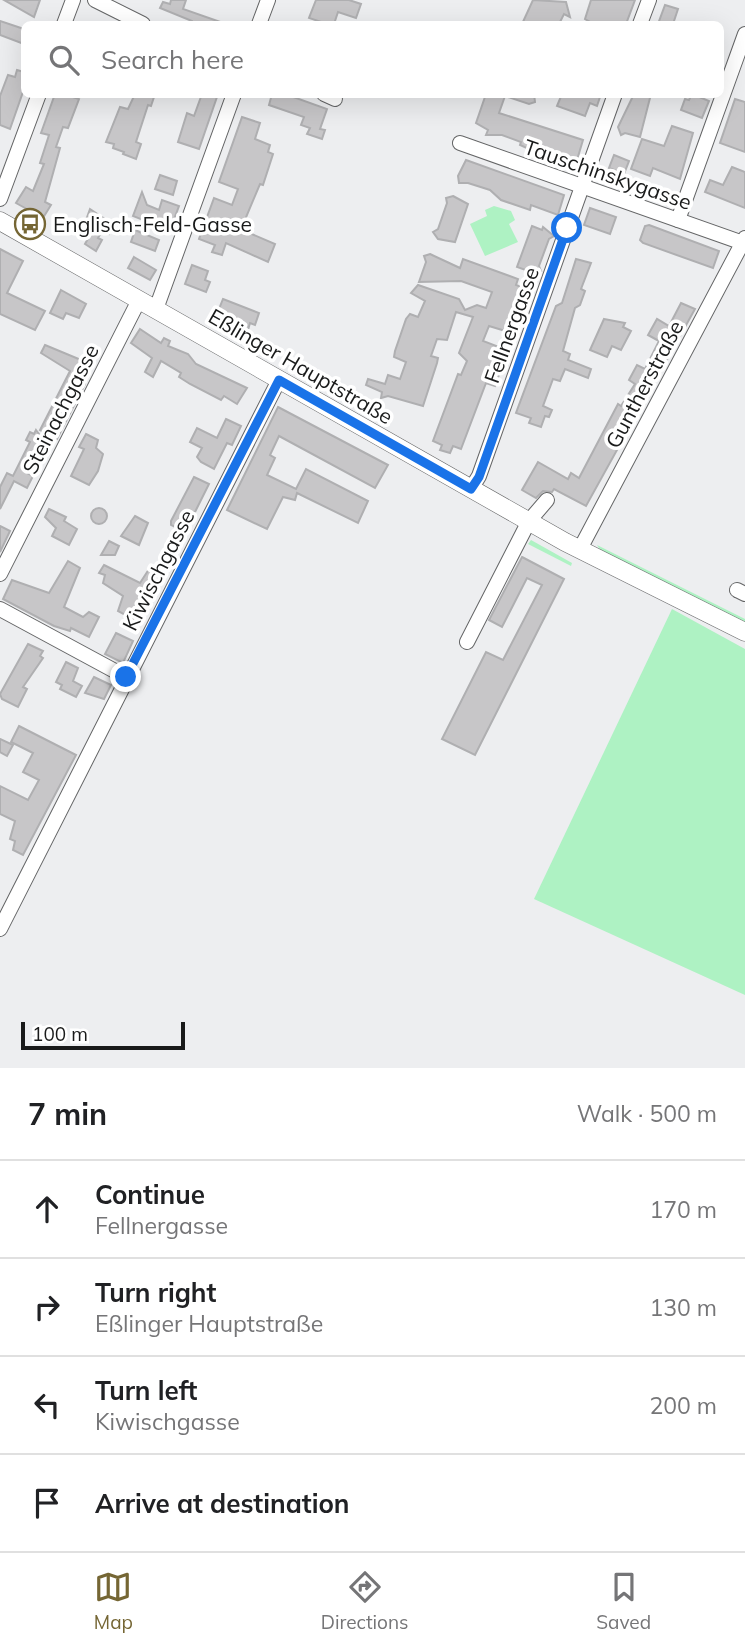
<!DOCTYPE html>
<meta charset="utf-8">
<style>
body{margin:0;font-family:Mulish,sans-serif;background:#f2f2f2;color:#202124}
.scale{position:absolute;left:21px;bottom:18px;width:164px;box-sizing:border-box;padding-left:7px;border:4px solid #191a1a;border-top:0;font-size:19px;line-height:24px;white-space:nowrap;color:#191a1a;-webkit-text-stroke:5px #fff;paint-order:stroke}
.stop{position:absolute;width:21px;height:21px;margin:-16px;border:5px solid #1a73e8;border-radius:50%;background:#fff}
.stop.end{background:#1a73e8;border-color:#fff;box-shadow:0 2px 7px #0008}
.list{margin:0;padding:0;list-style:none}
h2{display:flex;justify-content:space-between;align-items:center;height:91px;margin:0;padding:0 28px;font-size:30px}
h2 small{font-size:23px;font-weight:400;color:#757577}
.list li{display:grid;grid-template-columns:46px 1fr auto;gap:21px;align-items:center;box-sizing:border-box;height:98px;padding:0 28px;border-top:2px solid #e0e0e0}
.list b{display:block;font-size:26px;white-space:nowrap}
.list p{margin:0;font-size:23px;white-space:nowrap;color:#757577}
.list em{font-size:23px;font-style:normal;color:#757577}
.icon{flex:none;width:38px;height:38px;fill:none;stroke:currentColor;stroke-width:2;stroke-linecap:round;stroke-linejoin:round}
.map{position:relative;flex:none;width:745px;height:1068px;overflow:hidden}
.search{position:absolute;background:#fff;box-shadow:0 7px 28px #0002;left:21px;right:21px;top:21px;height:77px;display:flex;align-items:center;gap:18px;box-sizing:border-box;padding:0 24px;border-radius:10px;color:#757577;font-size:26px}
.sheet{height:483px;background:#fff}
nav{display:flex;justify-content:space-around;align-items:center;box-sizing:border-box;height:98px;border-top:2px solid #e0e0e0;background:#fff;font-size:19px;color:#757577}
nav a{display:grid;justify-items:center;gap:4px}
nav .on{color:#756634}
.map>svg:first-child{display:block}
.green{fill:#aef2c3}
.building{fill:#c7c6c8;stroke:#afafb1;stroke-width:2}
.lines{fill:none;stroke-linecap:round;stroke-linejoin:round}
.minor-casing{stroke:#646566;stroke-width:16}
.major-casing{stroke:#646566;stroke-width:19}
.minor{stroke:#fff;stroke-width:14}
.major{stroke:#fff;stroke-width:18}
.route{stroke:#1a73e8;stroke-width:9}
.labels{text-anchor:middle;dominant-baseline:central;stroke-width:7;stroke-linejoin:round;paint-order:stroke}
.street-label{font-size:21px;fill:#191a1a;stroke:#fff}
.poi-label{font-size:21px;fill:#191a1a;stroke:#fff;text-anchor:start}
</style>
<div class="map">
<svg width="745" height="1068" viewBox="0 0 745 1068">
<rect width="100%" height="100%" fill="#edeef0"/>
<g class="green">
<path d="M494 206 511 211 515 220 509 224 518 242 485 256 470 224 487 216 485 210Z"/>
<path d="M531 540 572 563 571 566 528 544Z"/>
<path d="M597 545 745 619V625L603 554Z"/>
<path d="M672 609 745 649V995L534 899Z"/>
</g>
<g class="building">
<path d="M4 0H40L34 17Z"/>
<path d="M171 0H186L183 9 226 24H193L192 21 160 8 163 2 170 4Z"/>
<path d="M316 0H349L361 4 356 18 338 12 334 24H327L309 18Z"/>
<path d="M533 0 566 2 570 17 564 14 559 24H522Z"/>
<path d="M591 0H635L626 24H594L585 19Z"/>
<path d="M665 5 678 9 673 24H658Z"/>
<path d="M0 21 24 29V44L0 35Z"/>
<path d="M17 70 24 72V89L10 129 0 125V96L8 75 15 77Z"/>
<path d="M55 94H74L73 97 79 99 68 128 63 127 56 147 60 148 45 202 51 205 43 218 16 203 26 187 33 191 44 164 40 163 49 135 41 133Z"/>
<path d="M135 94H155L151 106 148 105 136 142 141 144 136 159 123 154 124 152 113 148 114 144 106 142 120 107 128 109Z"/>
<path d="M202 94H218L199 149 178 142 187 113 194 116Z"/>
<path d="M272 94H285L327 109 320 129 325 130 322 139 307 134 310 128 301 125 304 117 269 105Z"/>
<path d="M486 94H534L535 102 529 104 505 96 499 113 583 140 577 160 530 145 529 149 520 145 521 142 502 135H486L488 130 476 123Z"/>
<path d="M562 94H601L597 106 590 103 585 116 557 106Z"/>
<path d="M634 94H651L640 137 625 133 621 135 618 127Z"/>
<path d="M692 94 709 101 702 118 681 110 685 99 689 100Z"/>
<path d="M735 99 745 102V152L720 143Z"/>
<path d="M242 117 260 123 255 139 270 145 268 152 273 154 263 185 260 184 244 222 250 225 247 232 275 244 268 262 226 243 222 255 212 252 215 245 199 239 214 198 232 205 238 189 219 182Z"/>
<path d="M672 126 693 133 680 179 653 168 650 176 631 169 642 139 664 146Z"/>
<path d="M614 155 629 161 624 174 609 168Z"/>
<path d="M466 160 564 195 558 215 531 205 530 210 501 200 490 190 468 183H459L458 176Z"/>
<path d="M732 167 745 172V208L705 192 710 180 723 185Z"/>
<path d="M160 175 177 181 173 195 155 189Z"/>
<path d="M142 192 147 205 159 210 162 200 179 206 170 230 144 216 143 220 133 216Z"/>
<path d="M453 196 468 204 455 242 438 239 433 232 438 229 447 203 446 198Z"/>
<path d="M590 208 616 217 610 234 584 225Z"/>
<path d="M90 209 114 225 109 234 102 231 98 238 102 240 96 251 85 244 93 230 85 223Z"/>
<path d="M649 225 719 251 713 268 643 243 640 240 645 226Z"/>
<path d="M532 226 542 230 543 227 554 236 549 239 539 266 541 271 534 273 517 267Z"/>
<path d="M135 230 159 240 155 251 131 242Z"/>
<path d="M0 249 23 261 7 293 45 311 35 330 0 314Z"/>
<path d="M430 254 460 268 463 259 518 279 516 285 529 290 532 297 525 303 519 330 512 333 489 326 483 341 507 350 504 361 495 386 486 383 461 449 453 446 450 453 440 450 442 445 433 441 458 374 461 375 467 361 459 353 473 317 456 312 447 340 437 339 431 356 438 358 437 363 423 406 388 396 381 398 382 392 366 385 368 379 385 384 388 375 400 379 406 362 394 357 395 351 406 319 410 314 418 317 425 301 411 293 418 285 459 299 465 310 477 305 486 308 492 292 461 281 419 282 426 262 424 256Z"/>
<path d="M134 257 156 270 150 280 128 268Z"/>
<path d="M576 259 591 263 581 289 585 291 580 305 575 308 563 351 570 354 568 360 591 369 588 378 565 369 560 381 553 379 543 406 552 410 549 417 545 416 541 427 529 423 531 418 516 413 556 306 562 303Z"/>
<path d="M192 265 208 271 205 280 210 282 206 292 185 284Z"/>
<path d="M61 290 86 304 79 318 66 313 63 319 50 313Z"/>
<path d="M223 299 259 313 255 325 250 323 248 330 217 314Z"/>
<path d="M681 303 695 309 586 506 554 489 552 492 543 491 536 498 522 490 538 462 568 479 571 473 579 478 618 404 621 406 635 384 629 380 637 365 645 369 659 341 648 335 657 319 669 326Z"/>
<path d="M604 319 625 323 623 327 631 331 621 350 612 346 607 357 590 350Z"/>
<path d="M140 329 161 343 164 338 170 341 168 346 188 354 196 364 247 388 237 404 224 396 221 400 190 384 179 377 181 373 161 361 153 377 145 372 152 358 131 343Z"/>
<path d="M45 345 86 362 79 375 85 378V384L57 439 40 430 70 371 41 353Z"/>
<path d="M278 407 388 465 375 488 279 436 270 455 275 458 267 475 296 489 306 469 368 501 358 523 297 493 295 500 283 497 267 529 227 510Z"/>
<path d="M226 419 241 426 232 445 227 443 214 469 201 462 197 457 202 448 190 442 197 428 217 438Z"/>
<path d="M36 430 42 438 27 473 33 476 27 488 14 481 0 509V487L7 473 13 476 30 442 26 440 30 432 34 434Z"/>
<path d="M86 434 98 440 96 448 103 454 98 471 89 485 71 476 84 449 79 447Z"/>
<path d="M194 477 209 484 185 532 171 525V521Z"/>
<circle cx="99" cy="516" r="8"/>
<path d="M49 509 66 517 64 521 77 529 69 545 52 536 56 528 45 517Z"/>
<path d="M135 516 148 523 139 545 121 536Z"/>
<path d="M0 526 10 531 0 552Z"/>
<path d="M109 541 119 546 115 555H101Z"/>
<path d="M522 557 564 579 475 755 442 739 486 652 503 660 542 585 527 578 502 627 489 620Z"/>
<path d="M68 561 80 568 64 607 83 617 89 612 99 617 89 637 71 628 70 631 54 626 3 599 12 580 49 593Z"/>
<path d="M104 565 140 583 151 566 166 574 140 623 118 611 123 596 103 583 105 575 99 573Z"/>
<path d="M116 633 133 641 123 663 105 654Z"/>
<path d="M28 644 43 651 40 656 43 658 23 687 27 689 18 707 2 699 0 694Z"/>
<path d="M66 662 78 668 73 681 82 686 76 697 60 689 62 685 56 682Z"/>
<path d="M94 677 111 685 104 699 85 693Z"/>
<path d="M19 726 76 755 23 855 13 850 15 841 10 839 15 821 0 814V786L28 800 39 780 23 772 33 753 11 742Z"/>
<path d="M0 739 13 745 7 756 0 752Z"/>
</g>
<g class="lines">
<g class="minor-casing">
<g id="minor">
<path d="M95 0 143 24"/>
<path d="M64 24 73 0"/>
<path d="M259 24 268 0"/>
<path d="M640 24 649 0"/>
<path d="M324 94 335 99"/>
<path d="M460 143 743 243"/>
<path d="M0 199 39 94"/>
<path d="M678 220 745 34"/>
<path d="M156 309 234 94"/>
<path d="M471 489 479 476 615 94"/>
<path d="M580 549 745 238"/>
<path d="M0 574 139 300"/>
<path d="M737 590 745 594"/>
<path d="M0 609 126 677"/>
<path d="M467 642 529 521 547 500"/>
<path d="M0 929 279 380"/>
</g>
</g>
<g class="major-casing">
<path id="major" d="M0 221 565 542 745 632"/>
</g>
<use href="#minor" class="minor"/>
<use href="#major" class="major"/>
</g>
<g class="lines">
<path class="route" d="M126 677 279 380 471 489 479 477 567 228"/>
</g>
<defs>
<g id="bus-ring" transform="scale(1.575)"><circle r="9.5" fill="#fff" stroke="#756634" stroke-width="1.5"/><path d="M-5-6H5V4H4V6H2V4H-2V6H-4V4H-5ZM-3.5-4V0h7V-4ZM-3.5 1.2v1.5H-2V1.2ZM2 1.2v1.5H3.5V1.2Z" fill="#756634"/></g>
</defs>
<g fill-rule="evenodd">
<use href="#bus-ring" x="30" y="224"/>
</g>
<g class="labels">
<g class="street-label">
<text transform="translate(608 174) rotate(19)">Tauschinskygasse</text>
<text transform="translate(511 325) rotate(-70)">Fellnergasse</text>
<text transform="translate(301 366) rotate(30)">Eßlinger Hauptstraße</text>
<text transform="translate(644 384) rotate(-62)">Guntherstraße</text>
<text transform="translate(60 409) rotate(-63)">Steinachgasse</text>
<text transform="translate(158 570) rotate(-63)">Kiwischgasse</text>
</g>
<g class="poi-label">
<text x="53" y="224">Englisch-Feld-Gasse</text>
</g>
</g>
</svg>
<div class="scale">100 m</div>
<div class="stop" style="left:567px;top:228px"></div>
<div class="stop end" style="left:126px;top:677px"></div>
<div class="search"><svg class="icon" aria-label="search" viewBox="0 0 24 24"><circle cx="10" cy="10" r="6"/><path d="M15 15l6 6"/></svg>Search here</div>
</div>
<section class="sheet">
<h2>7 min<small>Walk · 500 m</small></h2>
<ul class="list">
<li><svg class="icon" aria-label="ahead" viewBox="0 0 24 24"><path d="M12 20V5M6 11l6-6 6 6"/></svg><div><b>Continue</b><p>Fellnergasse</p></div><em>170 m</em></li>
<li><svg class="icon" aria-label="right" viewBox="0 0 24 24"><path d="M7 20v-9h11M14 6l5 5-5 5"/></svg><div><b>Turn right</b><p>Eßlinger Hauptstraße</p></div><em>130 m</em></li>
<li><svg class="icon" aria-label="left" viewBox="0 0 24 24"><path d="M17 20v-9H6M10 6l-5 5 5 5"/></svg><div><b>Turn left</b><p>Kiwischgasse</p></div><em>200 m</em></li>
<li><svg class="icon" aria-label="arrive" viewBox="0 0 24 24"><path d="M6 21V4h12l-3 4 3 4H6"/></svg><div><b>Arrive at destination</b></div></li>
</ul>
</section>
<nav>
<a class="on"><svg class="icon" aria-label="map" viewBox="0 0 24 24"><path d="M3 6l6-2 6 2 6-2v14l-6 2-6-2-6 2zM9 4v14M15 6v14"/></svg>Map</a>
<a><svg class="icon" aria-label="directions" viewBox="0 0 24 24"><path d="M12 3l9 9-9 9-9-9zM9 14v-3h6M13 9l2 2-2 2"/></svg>Directions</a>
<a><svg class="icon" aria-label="saved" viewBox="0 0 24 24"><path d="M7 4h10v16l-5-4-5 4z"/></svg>Saved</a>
</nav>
